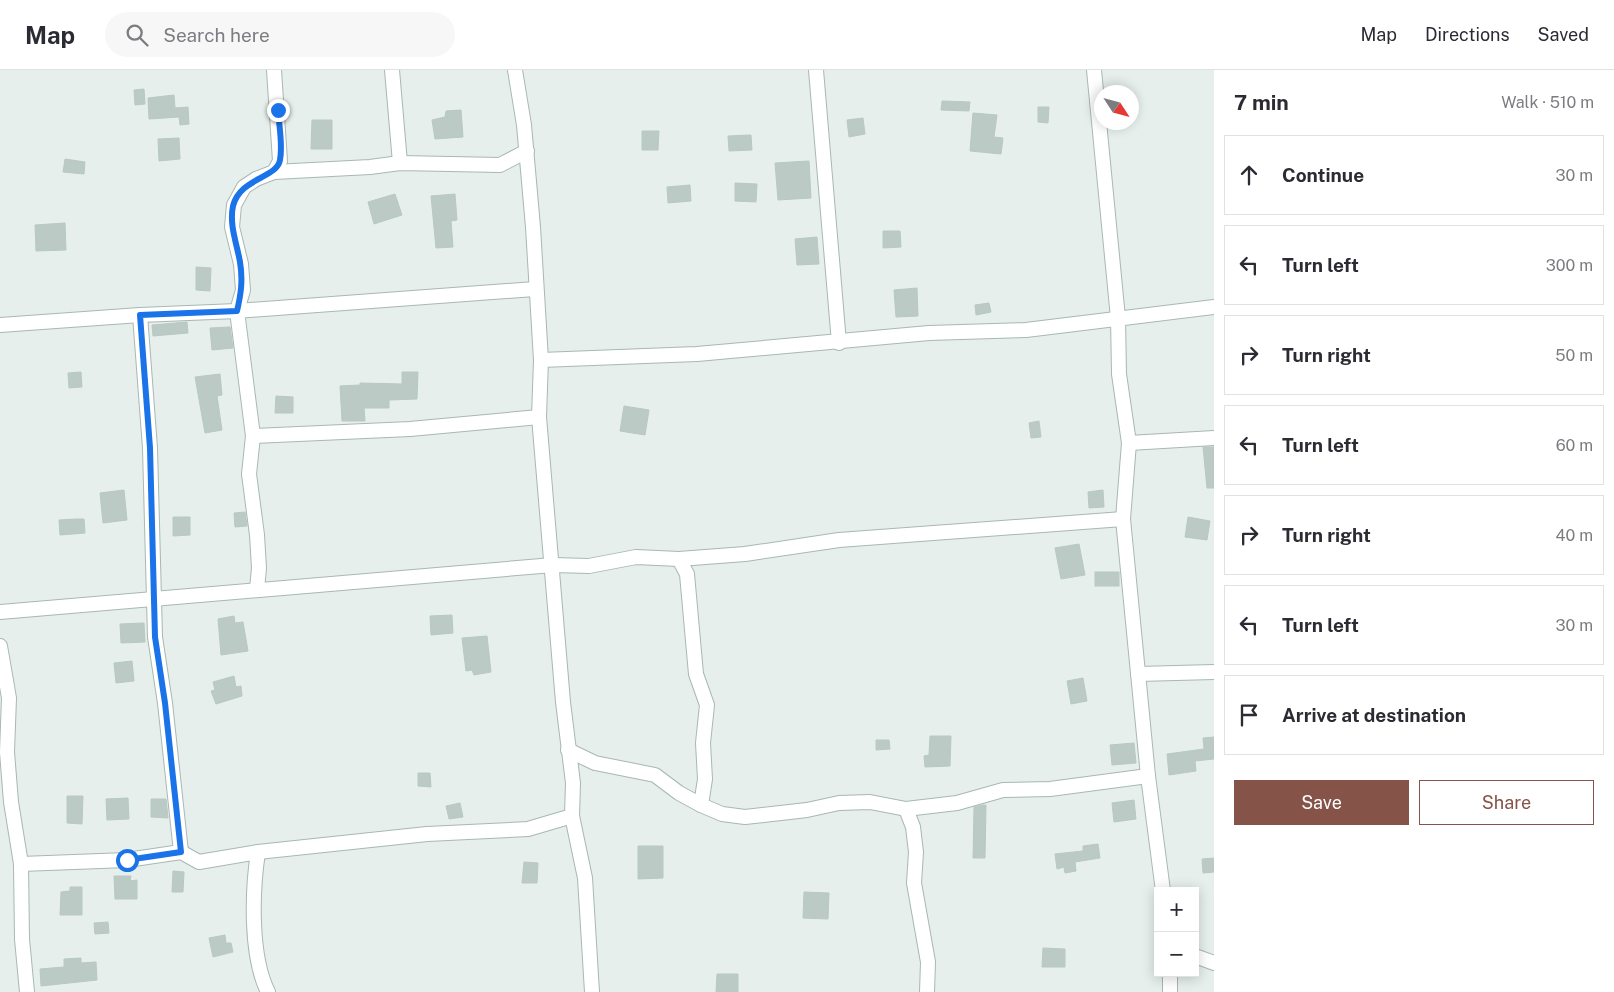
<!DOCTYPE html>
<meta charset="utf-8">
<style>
body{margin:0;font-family:"Public Sans",sans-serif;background:#f7f7f7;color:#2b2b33}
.controls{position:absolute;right:15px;bottom:15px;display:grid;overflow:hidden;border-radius:0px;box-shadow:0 2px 12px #0003}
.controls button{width:45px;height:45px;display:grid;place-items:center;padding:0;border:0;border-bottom:1px solid #e1e1e2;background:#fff;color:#2b2b33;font:25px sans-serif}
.compass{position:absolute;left:1094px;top:15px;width:45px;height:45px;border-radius:50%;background:#fff;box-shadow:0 2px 12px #0003;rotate:126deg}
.stop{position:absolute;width:15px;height:15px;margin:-11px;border:4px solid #1a73e8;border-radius:50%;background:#fff}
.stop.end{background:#1a73e8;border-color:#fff;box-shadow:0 1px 5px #0008}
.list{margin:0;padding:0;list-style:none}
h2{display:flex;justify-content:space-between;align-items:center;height:65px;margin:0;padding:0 20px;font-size:21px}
h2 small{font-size:16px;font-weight:400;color:#7c7c81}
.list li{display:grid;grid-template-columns:32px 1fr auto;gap:15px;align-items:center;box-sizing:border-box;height:80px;margin:0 10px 10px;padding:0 10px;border:1px solid #e1e1e2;border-radius:0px}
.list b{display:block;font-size:19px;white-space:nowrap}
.list em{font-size:16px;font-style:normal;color:#7c7c81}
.actions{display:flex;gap:10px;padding:15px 20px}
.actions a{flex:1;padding:11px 0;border:1px solid #855347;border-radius:0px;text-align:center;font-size:18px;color:#855347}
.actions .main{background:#855347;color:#fff}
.icon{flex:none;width:28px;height:28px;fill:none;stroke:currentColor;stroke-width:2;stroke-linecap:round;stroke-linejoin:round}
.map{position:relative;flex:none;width:1214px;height:922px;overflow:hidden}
header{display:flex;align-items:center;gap:30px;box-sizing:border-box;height:70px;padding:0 25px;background:#fff;border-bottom:1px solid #e1e1e2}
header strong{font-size:24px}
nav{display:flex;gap:28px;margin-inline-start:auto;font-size:18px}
.search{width:350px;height:45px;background:#f7f7f7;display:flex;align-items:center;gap:12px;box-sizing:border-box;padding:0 18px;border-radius:28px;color:#7c7c81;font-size:19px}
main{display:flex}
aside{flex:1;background:#fff}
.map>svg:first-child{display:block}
.building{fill:#bbcac4;stroke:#b8c9c2}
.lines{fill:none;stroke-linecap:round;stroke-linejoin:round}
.minor-casing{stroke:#a8b8b2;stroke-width:16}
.minor{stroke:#fff;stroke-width:14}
.route{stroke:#1a73e8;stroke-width:6}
</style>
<header>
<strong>Map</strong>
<div class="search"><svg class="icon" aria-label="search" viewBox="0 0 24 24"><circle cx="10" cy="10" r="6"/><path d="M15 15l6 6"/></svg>Search here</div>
<nav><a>Map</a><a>Directions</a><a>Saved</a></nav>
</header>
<main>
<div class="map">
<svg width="1214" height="922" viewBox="0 0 1214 922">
<rect width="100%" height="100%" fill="#e6efeb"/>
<g class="building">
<path d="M144 19 145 34 135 35 134 20Z"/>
<path d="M174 25 175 38 188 37 189 54 180 55 179 47 149 49 148 28Z"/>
<path d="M942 31 970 32 969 41 941 40Z"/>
<path d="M1038 37H1049L1048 53 1038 52Z"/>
<path d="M461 40 463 67 435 69 432 50 445 47 446 41Z"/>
<path d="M973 43 997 45 994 67 1003 68 1001 84 970 81Z"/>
<path d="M863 48 865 64 849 67 847 50Z"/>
<path d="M312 50H332V79H311Z"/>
<path d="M642 61H659L658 80H642Z"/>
<path d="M751 65 752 80 729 81 728 66Z"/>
<path d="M179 68 180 89 159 91 158 69Z"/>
<path d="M65 89 85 92 84 104 63 102Z"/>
<path d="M809 91 811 128 778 130 775 93Z"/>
<path d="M735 113 757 114 756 132 735 131Z"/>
<path d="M690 115 691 131 668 133 667 117Z"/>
<path d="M395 124 402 145 374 154 368 132Z"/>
<path d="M455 124 457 150 451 151 453 177 436 178 431 126Z"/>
<path d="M65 153 66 180 36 181 35 155Z"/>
<path d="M883 161H900L901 177 883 178Z"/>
<path d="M817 167 819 194 797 195 795 169Z"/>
<path d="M196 197 211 198 210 221 196 220Z"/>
<path d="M917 218 918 246 896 247 894 220Z"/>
<path d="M989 233 991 242 976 245 975 235Z"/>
<path d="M187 252 188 263 153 266 152 255Z"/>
<path d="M230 257 233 278 212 280 210 258Z"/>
<path d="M81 302 82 317 69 318 68 303Z"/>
<path d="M402 302H418L417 329 389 330V338H364L365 351H342L340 316 360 315V313L402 314Z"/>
<path d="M220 304 222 325 217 326 222 360 205 363 195 307Z"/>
<path d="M276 326 293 327V343H275Z"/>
<path d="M624 336 649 340 645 365 620 361Z"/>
<path d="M1039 351 1041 367 1031 368 1029 353Z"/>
<path d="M1203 377H1214V418H1207Z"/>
<path d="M124 420 127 450 103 453 100 423Z"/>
<path d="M1103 420 1104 437 1089 438 1088 422Z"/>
<path d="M245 442 247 456 235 457 234 443Z"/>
<path d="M173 447H190V465L173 466Z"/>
<path d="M1188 447 1210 451 1207 470 1185 467Z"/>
<path d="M76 449H84L85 463 60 465 59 450Z"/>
<path d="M1079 474 1085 505 1061 509 1055 478Z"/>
<rect x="1095" y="502" width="24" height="14"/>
<path d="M452 545 453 563 431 565 430 546Z"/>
<path d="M234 546 235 553 243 552 248 581 221 585 218 549Z"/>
<path d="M144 553 145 572 121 573 120 554Z"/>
<path d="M487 566 491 602 474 605 472 600 466 601 462 568Z"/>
<path d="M132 591 134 611 116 613 114 593Z"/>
<path d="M234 606 236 617 241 616 242 626 216 634 211 621 215 620 213 612Z"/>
<path d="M1083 608 1087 631 1071 634 1067 611Z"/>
<path d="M930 666H951L950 696 925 697 924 686 929 685Z"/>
<path d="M1214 667V689L1195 691 1196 701 1169 705 1167 684 1204 679 1203 668Z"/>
<path d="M876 670H889L890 679 876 680Z"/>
<path d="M1134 673 1136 693 1112 695 1110 675Z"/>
<path d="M418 703H430L431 717 418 716Z"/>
<path d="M67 726H83L82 754 67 753Z"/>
<path d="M128 728 129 749 107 750 106 729Z"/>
<path d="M151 729H166L168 748 151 747Z"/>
<path d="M1134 730 1136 749 1114 752 1112 733Z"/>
<path d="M460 733 463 747 449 749 446 736Z"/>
<path d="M983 735H986L985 788H973L974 737Z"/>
<path d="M1098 774 1100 788 1075 792 1076 801 1065 803 1064 797 1057 799 1055 784 1083 781V776Z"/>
<path d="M638 776H663V808L638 809Z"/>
<path d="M1214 788V802L1203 803 1202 789Z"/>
<path d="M524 792 538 793 537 813H522Z"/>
<path d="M173 801 184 802 183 822H172Z"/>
<path d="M114 806H131L130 811 137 810V829H115Z"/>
<path d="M70 817H82V845H60L61 822 70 821Z"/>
<path d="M804 822 829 823 828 849 803 848Z"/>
<path d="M108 852 109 863 95 864 94 853Z"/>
<path d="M225 865 226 873H231L233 882 213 887 209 868Z"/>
<path d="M1043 878 1065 879V897H1042Z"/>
<path d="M81 888V893L96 892 97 910 41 916 40 899 64 897V889Z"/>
<path d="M717 904H738V922H716Z"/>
</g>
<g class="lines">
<g class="minor-casing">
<g id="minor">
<path d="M274 0 280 91 274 102 256 109 244 117 234 135 232 157 241 194 243 220 237 241 253 366 410 359 539 347"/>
<path d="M392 0 400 93"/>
<path d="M515 0 524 55 533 157 541 290 539 347 563 632 573 713 572 746 585 808 592 922"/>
<path d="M816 0 839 273"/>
<path d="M1094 0 1118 248 1119 304 1129 373 1214 368"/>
<path d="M274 102 370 97 400 93 500 95 527 81"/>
<path d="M140 245 150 378 155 567 165 633 181 782"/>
<path d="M0 255 140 245 237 241 535 219"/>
<path d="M541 290 697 284 929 263 1026 260 1214 237"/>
<path d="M253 366 249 404 257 465 259 498 257 519"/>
<path d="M1129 373 1123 449 1148 706 1163 821"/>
<path d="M679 489 687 504 696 604 707 635 703 673 705 709 701 735"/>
<path d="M0 542 553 495 589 496 636 487 679 489 745 484 839 470 1123 449"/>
<path d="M0 576 9 628 7 682 11 732 21 794 22 869 27 922"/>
<path d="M1138 604 1214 602"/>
<path d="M568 680 595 693 655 705 679 723 701 735 722 744 745 747 807 740 839 733 870 732 906 739 957 733 1003 720 1050 719 1148 706"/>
<path d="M906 739 913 757 916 782 914 813 928 892 927 922"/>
<path d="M258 782C252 822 250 886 268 922"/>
<path d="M21 794 127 790 181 782 199 792 258 782 427 764 528 759 572 746"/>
<path d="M1195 886 1214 893"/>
<path d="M1170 903V922"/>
</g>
</g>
<use href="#minor" class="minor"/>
</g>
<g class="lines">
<path class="route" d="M127 790 181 782 165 633 155 567 150 378 140 245 237 241C241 224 243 210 240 192 237 174 229 155 233 136 240 108 277 108 280 90 283 75 279 56 278 40"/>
</g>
</svg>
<div class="controls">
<button>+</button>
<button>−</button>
</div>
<svg class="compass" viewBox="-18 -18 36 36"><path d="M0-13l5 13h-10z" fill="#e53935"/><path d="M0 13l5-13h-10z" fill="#7c7c81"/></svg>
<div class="stop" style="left:127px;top:790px"></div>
<div class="stop end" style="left:278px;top:40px"></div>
</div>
<aside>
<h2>7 min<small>Walk · 510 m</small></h2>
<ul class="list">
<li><svg class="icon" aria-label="ahead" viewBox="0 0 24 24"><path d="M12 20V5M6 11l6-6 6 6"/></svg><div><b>Continue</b></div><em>30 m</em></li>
<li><svg class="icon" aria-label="left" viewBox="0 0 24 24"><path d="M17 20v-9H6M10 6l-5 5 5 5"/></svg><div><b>Turn left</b></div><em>300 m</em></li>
<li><svg class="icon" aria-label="right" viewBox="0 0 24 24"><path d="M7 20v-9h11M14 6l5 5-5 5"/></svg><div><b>Turn right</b></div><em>50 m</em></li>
<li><svg class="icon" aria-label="left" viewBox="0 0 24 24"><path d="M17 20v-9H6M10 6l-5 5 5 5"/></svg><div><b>Turn left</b></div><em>60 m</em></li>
<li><svg class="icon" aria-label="right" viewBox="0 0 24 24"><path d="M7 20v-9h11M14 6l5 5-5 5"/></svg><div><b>Turn right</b></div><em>40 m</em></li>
<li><svg class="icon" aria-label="left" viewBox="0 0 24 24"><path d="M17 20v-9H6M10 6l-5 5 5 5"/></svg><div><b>Turn left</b></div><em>30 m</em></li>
<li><svg class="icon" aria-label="arrive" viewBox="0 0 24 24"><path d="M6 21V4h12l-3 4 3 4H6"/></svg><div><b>Arrive at destination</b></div></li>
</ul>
<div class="actions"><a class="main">Save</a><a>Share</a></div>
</aside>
</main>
